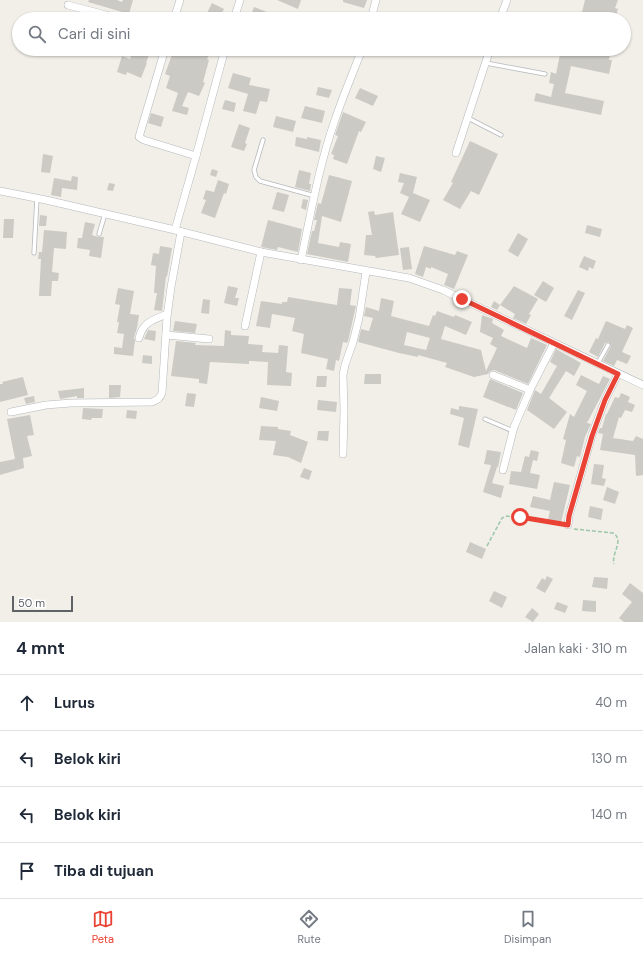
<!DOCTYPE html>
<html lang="id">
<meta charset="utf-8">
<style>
body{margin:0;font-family:"DM Sans",sans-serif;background:#f2f2f3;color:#1f2937}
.scale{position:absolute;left:12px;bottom:10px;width:61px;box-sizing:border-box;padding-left:4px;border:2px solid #5f6368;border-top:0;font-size:11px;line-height:14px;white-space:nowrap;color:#5f6368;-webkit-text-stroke:3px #fff;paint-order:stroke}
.stop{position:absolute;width:12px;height:12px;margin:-9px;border:3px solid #ea4335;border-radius:50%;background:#fff}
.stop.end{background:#ea4335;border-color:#fff;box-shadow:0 1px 4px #0008}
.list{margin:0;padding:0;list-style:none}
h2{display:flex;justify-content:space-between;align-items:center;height:52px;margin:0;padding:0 16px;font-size:17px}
h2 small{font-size:13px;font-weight:400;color:#747a83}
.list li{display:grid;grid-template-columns:26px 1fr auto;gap:12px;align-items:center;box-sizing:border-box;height:56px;padding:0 16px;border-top:1px solid #e0e1e3}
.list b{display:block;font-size:15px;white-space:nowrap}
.list em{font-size:13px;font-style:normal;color:#747a83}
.icon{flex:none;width:22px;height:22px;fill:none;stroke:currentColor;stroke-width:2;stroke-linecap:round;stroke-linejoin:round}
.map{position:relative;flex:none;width:643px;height:622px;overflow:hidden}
.search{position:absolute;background:#fff;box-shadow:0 1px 3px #0004;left:12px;right:12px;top:12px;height:44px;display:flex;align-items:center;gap:10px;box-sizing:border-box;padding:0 14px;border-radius:22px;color:#747a83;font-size:15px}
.sheet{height:276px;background:#fff}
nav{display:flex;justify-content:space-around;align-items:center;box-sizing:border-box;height:56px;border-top:1px solid #e0e1e3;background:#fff;font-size:11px;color:#747a83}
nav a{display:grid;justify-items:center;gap:2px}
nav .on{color:#ea4335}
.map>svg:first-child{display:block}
.building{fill:#cccac5;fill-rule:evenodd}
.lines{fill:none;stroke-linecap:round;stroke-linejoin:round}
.service-casing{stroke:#b5b8bc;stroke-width:5}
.minor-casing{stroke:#b5b8bc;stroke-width:8}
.path{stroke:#9cc7a9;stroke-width:1.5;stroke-dasharray:4 2;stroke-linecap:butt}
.service{stroke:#fff;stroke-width:3.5}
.minor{stroke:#fff;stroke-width:7}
.route{stroke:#ea4335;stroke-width:5}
</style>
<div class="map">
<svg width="643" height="622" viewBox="0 0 643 622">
<rect width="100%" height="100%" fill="#f1efe8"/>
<g class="building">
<path d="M89 0H117L122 2 123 0H133L129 14 88 2Z"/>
<path d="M277 0H301L298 9Z"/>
<path d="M343 0H367L364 8 343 2Z"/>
<path d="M585 0H618L615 8 618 9 615 19H594L581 16Z"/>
<path d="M212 3 224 9 219 19H204Z"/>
<path d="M254 7 267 12 264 19 251 15Z"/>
<path d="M133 49H151L146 63H147L141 78 127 72 126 75 117 72 122 56 130 59Z"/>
<path d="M174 49H212L207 59 209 60 203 82 205 83 199 96 188 92 182 106 189 108 187 115 172 111 178 93 166 88 170 76 165 74Z"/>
<path d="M561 49H611L609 60H612L609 74 571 66 565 93 604 101 601 115 534 101 536 93 551 97 554 84 549 83 551 72 556 74Z"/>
<path d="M233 73 251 78 249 85 270 89 267 102 260 101 256 114 243 111 248 94 228 88Z"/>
<path d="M318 87 332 90 329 98 316 95Z"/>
<path d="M360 88 378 96 373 106 355 98Z"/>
<path d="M225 100 236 103 234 112 222 109Z"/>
<path d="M305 106 325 111 322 123 301 118Z"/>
<path d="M343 112 366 122 361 132 359 131 347 164 333 159 334 155 331 154 338 136 335 135Z"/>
<path d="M151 113 164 117 161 127 148 123Z"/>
<path d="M276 116 296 121 293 132 273 127Z"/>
<path d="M239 124 250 128 245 143 247 144 244 151 231 147Z"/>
<path d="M296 137 307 139V137L321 140 319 152 295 146Z"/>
<path d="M470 141 498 154 479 195 471 191 460 209 443 200 453 183 451 182Z"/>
<path d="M43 154 53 156 50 173 41 172Z"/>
<path d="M376 156 385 158 381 172 373 169Z"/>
<path d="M212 169 218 171 216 177 210 175Z"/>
<path d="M299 170 311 173 309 184H311L310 191 295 187Z"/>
<path d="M400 173 417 177 413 193 430 200 420 222 401 214 409 197 400 193 404 183 398 182Z"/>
<path d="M329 175 352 181 341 222 322 216 318 243 339 247 340 242 351 244 348 262 307 254 312 231H314L317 220H314L318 203 321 204Z"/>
<path d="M72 176 78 177 77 190 62 188 61 197 51 195 54 178 71 181Z"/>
<path d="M218 180 229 184 226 194 224 193 215 218 201 213 206 200 203 199 206 190 214 192Z"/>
<path d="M109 183 115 184 113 191 107 190Z"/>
<path d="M277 192 289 195 284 212 272 209Z"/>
<path d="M303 199 308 200 306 210 301 208Z"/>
<path d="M374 211 375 215 393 212 399 255 376 258 375 256 364 255 366 235H372L368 212Z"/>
<path d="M40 215 47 216 46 226H39Z"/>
<path d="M4 219H14L13 238H3Z"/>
<path d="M268 220 302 229 298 252 278 247 277 250 261 247Z"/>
<path d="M85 222 95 224 92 235 98 237H104L101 258 89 256 90 250 77 248 78 238H82Z"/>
<path d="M587 225 602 229 600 237 585 233Z"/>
<path d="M44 230 67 232 66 249 54 248 52 272 59 273 58 281H52L51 296H39L41 259H38L39 252H42Z"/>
<path d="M518 233 528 239 518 257 508 251Z"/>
<path d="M160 246 172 248 167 277 166 276 162 311 154 310 157 293H154L156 266 151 265 153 253 159 254Z"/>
<path d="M424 246 455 255 457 251 468 255 454 289 444 285 448 274 431 267V269L426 267 423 277 415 274Z"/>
<path d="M409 247 412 269 403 270 400 248Z"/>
<path d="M584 256 596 261 593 269 589 267 588 271 579 267Z"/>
<path d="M543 281 554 288 546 302 534 295Z"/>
<path d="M228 286 238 288 235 298H239L237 306 224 303Z"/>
<path d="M514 286 538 299 529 314 531 315 526 324 513 318 515 314 500 305Z"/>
<path d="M118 288 134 291 130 314 139 315 137 328 134 337 135 341 133 356 114 354V347L122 348 124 334 117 333 119 322H117L120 305 115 304Z"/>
<path d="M339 288 352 289 350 305 356 306 348 341 347 343 343 342 339 361 336 360 334 371 326 369 328 359 301 353 304 334 292 331 295 318 272 314 270 328 256 326 261 301 282 304V302H287L288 297 337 305Z"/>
<path d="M578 290 585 293 572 320 564 316Z"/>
<path d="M381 298 394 301 391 316 429 326 433 315 435 316 437 311 454 317 455 315 472 322 466 335 445 326 441 339 481 350 486 371 497 348 490 344 493 338 480 332 482 315 493 319 492 323 504 330 501 336 527 348 531 338 547 345 528 384 494 370 490 371 488 374 474 377 445 367 447 363 418 355V357L399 353 358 342 361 329 369 331 373 318 364 316 366 307 379 311ZM407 332 430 338 426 350 404 345Z"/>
<path d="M203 299 210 300 209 314 201 313Z"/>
<path d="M494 301 500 305 497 310 491 307Z"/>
<path d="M175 321 197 324 195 333 173 331Z"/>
<path d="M606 321 625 329 627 325 633 328 622 352 631 356 627 364 617 360 614 366 603 361 611 346 609 342 605 343 598 357 589 352 596 338 598 339Z"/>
<path d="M148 330 156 331 155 341 144 339Z"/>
<path d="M225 330 231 331V335L249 336 248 344 263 345 262 352 278 353 279 345 288 346 286 372 292 373 291 386 267 385 268 362 249 361V364L210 362 207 384 199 383V379L171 376 176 341 196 343 195 345 224 346Z"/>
<path d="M556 349 581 363 574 376 566 371 549 398 567 412 554 429 527 410 535 390 541 394 557 366 550 362Z"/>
<path d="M143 355 152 356V364L142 363Z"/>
<path d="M365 374H381V384H364Z"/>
<path d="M581 375 599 384 603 376 610 379 587 423 591 424 585 437 580 457 577 456 574 467 561 463 566 440 563 439 570 414 574 417 587 391 576 385Z"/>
<path d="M317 376H327L326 387H316Z"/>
<path d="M23 377 28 395 0 402V384H3L2 382Z"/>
<path d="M490 379 523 393 516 410 483 397Z"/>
<path d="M109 385H121L120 397 109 398Z"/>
<path d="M84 388V398H77V396L60 399 58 391Z"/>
<path d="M187 393 196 394 194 407 185 406Z"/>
<path d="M621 393 630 397 628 402 635 405 632 412 625 410 621 418 619 417 613 438 633 441 636 436 643 439V475L636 476 635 455 600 450 603 434 598 433 600 428H602L606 414H607L615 397 619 398Z"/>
<path d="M34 396 35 402 26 404 24 398Z"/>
<path d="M261 397 279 401 277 411 259 408Z"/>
<path d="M318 400 337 402 336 412 317 410Z"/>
<path d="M459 406 478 409 469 448 458 445 464 418 450 414 451 408 459 410Z"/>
<path d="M83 408 103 409 102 418H92L91 420 82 419Z"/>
<path d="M127 410 137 411 136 419 126 418Z"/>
<path d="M30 415 34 435 27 436 32 456 23 458 24 468 0 475V462L15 459 7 419Z"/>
<path d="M261 426 278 427V429L291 431 290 435 308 442 301 463 288 457 273 455 276 441 259 440Z"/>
<path d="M318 431H329L328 441 317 440Z"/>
<path d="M487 450 501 452 498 467H497L492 483 504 486 501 498 483 492 491 465 484 464Z"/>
<path d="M531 450 539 452 537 461 533 460 530 473 540 475 537 489 509 484 511 471 521 472 525 456 529 457Z"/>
<path d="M594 464 604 465 602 478 606 479 604 486 591 484Z"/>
<path d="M304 468 312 471 309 480 300 477Z"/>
<path d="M554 482 570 485 561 523 548 520 550 511 530 507 533 496 550 500Z"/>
<path d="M607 487 619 492 615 504 603 500Z"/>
<path d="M590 506 603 509 601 520 588 517Z"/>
<path d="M470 542 486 549 482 559 466 552Z"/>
<path d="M547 576 553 579 545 593 536 588 542 578 545 580Z"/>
<path d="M594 577 608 578 607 589 592 587Z"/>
<path d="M630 583 643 593V622H624L619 618 632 602 622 594Z"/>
<path d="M494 591 507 597 502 608 489 601Z"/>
<path d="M583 600 596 601V612L582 611Z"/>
<path d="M557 602 568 606 565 613 554 609Z"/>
<path d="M532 608 539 614 533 622 525 617Z"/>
</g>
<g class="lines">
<g class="service-casing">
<g id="service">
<path d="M486 63 545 74"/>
<path d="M468 118 501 135"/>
<path d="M263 140 254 170 256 177 260 181 315 196"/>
<path d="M99 234 105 214"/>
<path d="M34 253 37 198"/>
<path d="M598 363 608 345"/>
<path d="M485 419 513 431"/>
</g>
</g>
<g class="minor-casing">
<g id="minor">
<path d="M68 5 121 19"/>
<path d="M174 19 180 0"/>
<path d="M234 19 240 0"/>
<path d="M371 19 376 0"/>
<path d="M500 19 507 0"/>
<path d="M165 49 139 137 144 140 196 156"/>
<path d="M456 153 490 49"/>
<path d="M0 191 46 200 175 230 261 252 409 278 443 290 643 385"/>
<path d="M175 230 196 156 225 49"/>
<path d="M301 260C311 213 319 165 335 120 343 96 353 73 362 49"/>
<path d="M245 326 261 252"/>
<path d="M166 335 209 339"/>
<path d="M139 338C143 322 153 320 167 314"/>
<path d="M493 375 530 390"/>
<path d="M11 412 46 405 71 403 152 402C158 400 160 398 162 393L167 317 171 287 181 232"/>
<path d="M343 454 344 410 343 375 345 365 353 342 359 318 366 272"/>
<path d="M503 470 514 427 530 390 554 343"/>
<path d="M568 525 569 516 592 435 605 400 618 374"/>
</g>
</g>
<g class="path">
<path d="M574 529 613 533C625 540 611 553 614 564"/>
<path d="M487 546 502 518 507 516 560 524"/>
</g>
<use href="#service" class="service"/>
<use href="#minor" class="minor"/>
</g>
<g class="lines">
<path class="route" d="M462 299 618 374 605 400 592 436 569 516 568 525 520 517"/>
</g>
</svg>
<div class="scale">50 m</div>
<div class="stop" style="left:520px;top:517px"></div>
<div class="stop end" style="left:462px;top:299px"></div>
<div class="search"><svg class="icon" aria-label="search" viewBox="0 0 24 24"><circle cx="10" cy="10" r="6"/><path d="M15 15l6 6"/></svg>Cari di sini</div>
</div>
<section class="sheet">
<h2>4 mnt<small>Jalan kaki · 310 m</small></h2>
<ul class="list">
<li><svg class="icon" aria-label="ahead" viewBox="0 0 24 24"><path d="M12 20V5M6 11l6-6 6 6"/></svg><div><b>Lurus</b></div><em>40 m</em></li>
<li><svg class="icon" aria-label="left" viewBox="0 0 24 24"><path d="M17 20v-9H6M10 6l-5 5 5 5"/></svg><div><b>Belok kiri</b></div><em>130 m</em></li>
<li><svg class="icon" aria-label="left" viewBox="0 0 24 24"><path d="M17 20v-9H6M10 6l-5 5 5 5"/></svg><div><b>Belok kiri</b></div><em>140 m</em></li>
<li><svg class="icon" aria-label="arrive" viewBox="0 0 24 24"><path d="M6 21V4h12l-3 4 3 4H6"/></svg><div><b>Tiba di tujuan</b></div></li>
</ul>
</section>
<nav>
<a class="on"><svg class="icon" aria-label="map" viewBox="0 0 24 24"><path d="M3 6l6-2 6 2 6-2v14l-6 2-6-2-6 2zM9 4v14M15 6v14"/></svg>Peta</a>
<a><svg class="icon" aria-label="directions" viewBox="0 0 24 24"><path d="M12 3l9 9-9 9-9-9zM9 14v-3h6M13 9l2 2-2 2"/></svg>Rute</a>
<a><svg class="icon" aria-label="saved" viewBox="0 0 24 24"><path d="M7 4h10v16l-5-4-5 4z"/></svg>Disimpan</a>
</nav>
